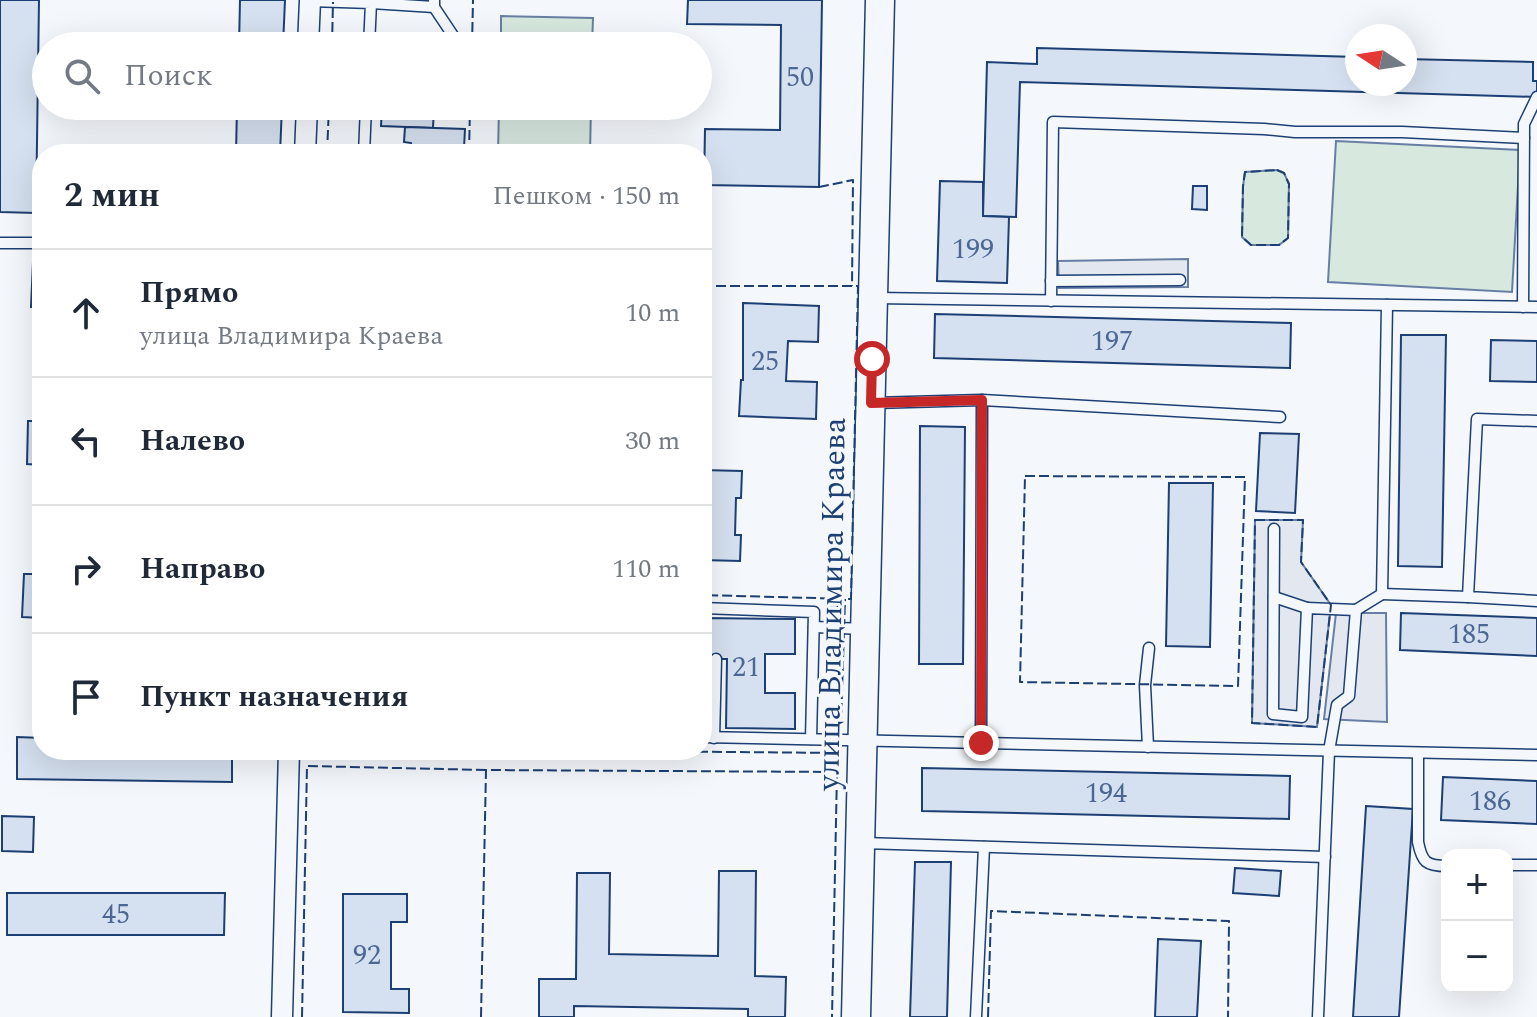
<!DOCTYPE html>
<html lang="ru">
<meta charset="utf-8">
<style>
body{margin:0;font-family:Spectral,serif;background:#f2f2f3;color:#1f2937}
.controls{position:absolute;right:24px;bottom:24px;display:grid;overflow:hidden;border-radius:16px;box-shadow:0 8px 32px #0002}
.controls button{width:72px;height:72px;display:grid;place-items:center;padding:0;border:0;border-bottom:2px solid #e0e1e3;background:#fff;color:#1f2937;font:40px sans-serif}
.compass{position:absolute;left:1345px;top:24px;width:72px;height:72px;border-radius:50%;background:#fff;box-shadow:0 8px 32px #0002;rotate:282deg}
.stop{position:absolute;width:24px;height:24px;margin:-18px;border:6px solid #c62828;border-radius:50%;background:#fff}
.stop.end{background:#c62828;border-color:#fff;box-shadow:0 2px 8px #0008}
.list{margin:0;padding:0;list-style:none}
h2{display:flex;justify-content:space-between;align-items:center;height:104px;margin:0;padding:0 32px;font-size:34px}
h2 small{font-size:26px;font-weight:400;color:#747a83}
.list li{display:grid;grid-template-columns:52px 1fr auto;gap:24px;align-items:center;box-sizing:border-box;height:128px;padding:0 32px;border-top:2px solid #e0e1e3}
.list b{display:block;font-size:30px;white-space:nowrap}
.list p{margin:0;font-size:26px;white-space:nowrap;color:#747a83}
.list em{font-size:26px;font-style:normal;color:#747a83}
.icon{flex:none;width:44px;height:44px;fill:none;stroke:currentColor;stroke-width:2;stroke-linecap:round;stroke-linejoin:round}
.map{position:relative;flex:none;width:1537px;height:1017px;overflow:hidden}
.search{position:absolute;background:#fff;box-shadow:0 8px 32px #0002;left:32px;top:32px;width:680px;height:88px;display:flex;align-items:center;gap:20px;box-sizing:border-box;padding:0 28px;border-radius:44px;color:#747a83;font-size:30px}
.panel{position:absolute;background:#fff;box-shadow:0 8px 32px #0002;left:32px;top:144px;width:680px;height:616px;border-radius:32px}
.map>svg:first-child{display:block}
.green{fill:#d7e8df;stroke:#687fa3;stroke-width:2}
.parking{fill:#e3e8f0;stroke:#687fa3;stroke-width:2}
.building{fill:#d5e0f0;stroke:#1d3f73;stroke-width:2}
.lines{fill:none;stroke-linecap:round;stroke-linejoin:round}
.lane-casing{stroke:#1d3f73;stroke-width:13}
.street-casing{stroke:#1d3f73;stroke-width:23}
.secondary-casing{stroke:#1d3f73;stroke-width:31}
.lane{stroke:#f4f7fb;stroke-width:10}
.street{stroke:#f4f7fb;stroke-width:20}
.secondary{stroke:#f4f7fb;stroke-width:28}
.fence{stroke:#1d3f73;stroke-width:2;stroke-dasharray:10 4;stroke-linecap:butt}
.route{stroke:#c62828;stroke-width:10}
.labels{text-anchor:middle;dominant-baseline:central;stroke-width:6;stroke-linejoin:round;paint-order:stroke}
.number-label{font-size:28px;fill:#4b6792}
.street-label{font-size:32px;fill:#1d3f73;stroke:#f4f7fb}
</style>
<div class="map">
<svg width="1537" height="1017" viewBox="0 0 1537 1017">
<rect width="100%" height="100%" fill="#f4f7fb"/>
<g class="green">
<path d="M501 16 593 18 592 46H501Z"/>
<path d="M499 106H591L590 154H498Z"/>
<path d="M1336 141 1520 150 1512 292 1328 282Z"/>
<path d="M1277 170 1284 173 1289 184 1288 238 1279 245H1251L1242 237 1243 186 1245 172Z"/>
</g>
<g class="parking">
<path d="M1188 259V287L1059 288 1058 261Z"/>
<path d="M1255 520H1303L1301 562 1331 605 1317 727 1252 723Z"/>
<path d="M1336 613H1386L1387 722 1324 719Z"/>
</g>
<g class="building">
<path d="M0 0H39L36 213 0 212Z"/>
<path d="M240 0H285L283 46H239Z"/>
<path d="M688 0H822L819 187 704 185 705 129 780 130 781 25 687 24Z"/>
<path d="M384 33 438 34 437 46H383Z"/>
<path d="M1037 48 1357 57V84H1405V59L1533 62V81H1537V97L1020 82 1016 217 983 216 987 62 1037 64Z"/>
<path d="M237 106H282L280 154H236Z"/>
<path d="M382 106H434L433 128 381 126Z"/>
<path d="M405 127 465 129 464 148 469 149V154H411V143L404 142Z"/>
<path d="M940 181 983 182V216L1009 217 1007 283 937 281Z"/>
<path d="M1193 186H1207V210L1192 209Z"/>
<path d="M33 262H42V307H31Z"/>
<path d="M743 303 819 306 818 342 788 341 786 381 817 382 816 419 739 416 741 380H743Z"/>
<path d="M935 314 1291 323 1290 368 934 358Z"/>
<path d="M1401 335H1446L1442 567 1398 566Z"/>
<path d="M1491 340 1537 341V382L1490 381Z"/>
<path d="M28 421H42V465L27 464Z"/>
<path d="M920 426 965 427 963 664H919Z"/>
<path d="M1260 433 1299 434 1295 513 1256 511Z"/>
<path d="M702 470 742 471 741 498H736L735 535H741L740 561 702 560Z"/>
<path d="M1169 483H1213L1210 647 1166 646Z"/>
<path d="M24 574H42V618L22 617Z"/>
<path d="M828 601H838L837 615H828Z"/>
<path d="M1401 613 1537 618V656L1400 650Z"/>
<path d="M702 618 795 619V654H765V693H795V729L726 728 727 659H702Z"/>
<path d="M17 737 42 738V750H232V782L17 779Z"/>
<path d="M922 768 1290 776 1289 819 922 811Z"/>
<path d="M1443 777 1537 781V824L1441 820Z"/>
<path d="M1366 806 1413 809 1399 1017H1353Z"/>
<path d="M2 816 34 817 33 852 2 851Z"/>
<path d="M915 862H951L947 1017H910Z"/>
<path d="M1235 868 1281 871 1279 896 1233 893Z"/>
<path d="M719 871H756L755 976 786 977 785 1017H748V1009L574 1006V1017H539V979H576L577 873H610L609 954 718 956Z"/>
<path d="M7 893H225L224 935H7Z"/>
<path d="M343 894H407V922H391V989H409V1013L343 1012Z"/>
<path d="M1158 939 1201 941 1197 1017H1155Z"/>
</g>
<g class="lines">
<g class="lane-casing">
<g id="lane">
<path d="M434 0V7L456 40V46"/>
<path d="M310 1 371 3 369 46"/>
<path d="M371 3 434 7"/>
<path d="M453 108V106"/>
<path d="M364 154 366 106"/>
<path d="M0 243H42"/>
<path d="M1051 281 1180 280"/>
<path d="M875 298 1537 307"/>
<path d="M1051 301 1053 122 1264 129 1295 132H1402L1524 138"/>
<path d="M1523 307 1524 124 1537 97"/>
<path d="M873 403 982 400 1280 417"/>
<path d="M1537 421 1477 419 1468 597 1537 601"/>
<path d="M1274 529 1273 714 1302 717 1307 608 1356 610"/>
<path d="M1382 594 1468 597"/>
<path d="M1274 597 1307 608"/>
<path d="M702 608 814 612 811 739"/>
<path d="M814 627 864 629"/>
<path d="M702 737 1537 755"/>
<path d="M714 738 716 659"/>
<path d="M981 743 982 400"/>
<path d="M1148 747 1145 685 1149 648"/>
<path d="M1418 753V842C1422 862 1426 866 1447 866"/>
<path d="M863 843 1325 857"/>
<path d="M1507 865H1537"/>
<path d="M976 1017 984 847"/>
<path d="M1318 1017 1329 751 1337 705 1349 696 1356 610 1382 594 1387 305"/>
</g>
</g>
<g class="street-casing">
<g id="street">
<path d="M308 46 310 0"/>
<path d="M305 154 307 106"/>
<path d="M282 1017 289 750"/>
</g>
</g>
<g class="secondary-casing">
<path id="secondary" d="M856 1017 880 0"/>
</g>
<use href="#lane" class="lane"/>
<use href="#street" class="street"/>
<use href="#secondary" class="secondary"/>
<g class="fence">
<path d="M332 46 333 2"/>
<path d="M472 46 473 0"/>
<path d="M327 154 329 106"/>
<path d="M469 154 470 106"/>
<path d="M1277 170 1284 173 1289 184 1288 238 1279 245H1251L1242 237 1243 186 1245 172Z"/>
<path d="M819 187 853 180 852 286"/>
<path d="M702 286H858L851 599 702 595"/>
<path d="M1025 476 1245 477 1238 686 1020 682Z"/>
<path d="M1255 520H1303L1301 562 1331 605 1317 727 1252 723Z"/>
<path d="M502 750 840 753 845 599"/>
<path d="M302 1017 307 766 486 770V773"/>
<path d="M481 1017 486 770 837 772 832 1017"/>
<path d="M988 1017 991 911 1229 921 1228 1017"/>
</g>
</g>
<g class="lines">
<path class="route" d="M872 359 871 403 982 400 981 743"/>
</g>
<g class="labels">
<g class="number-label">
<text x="800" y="77">50</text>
<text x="973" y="249">199</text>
<text x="1112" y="341">197</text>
<text x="765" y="361">25</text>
<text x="1469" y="634">185</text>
<text x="746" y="667">21</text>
<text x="1106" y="793">194</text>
<text x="1490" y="801">186</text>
<text x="116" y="914">45</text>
<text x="367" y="955">92</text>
</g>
<g class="street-label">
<text transform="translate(832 604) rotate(-89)">улица Владимира Краева</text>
</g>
</g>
</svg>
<div class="controls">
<button>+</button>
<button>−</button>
</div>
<svg class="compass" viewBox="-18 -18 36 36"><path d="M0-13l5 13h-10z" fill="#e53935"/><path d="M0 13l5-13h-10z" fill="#747a83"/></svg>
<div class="stop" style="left:872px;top:359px"></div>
<div class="stop end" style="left:981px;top:743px"></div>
<div class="search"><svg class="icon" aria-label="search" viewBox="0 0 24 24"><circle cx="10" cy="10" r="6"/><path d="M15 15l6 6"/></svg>Поиск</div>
<section class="panel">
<h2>2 мин<small>Пешком · 150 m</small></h2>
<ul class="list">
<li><svg class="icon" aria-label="ahead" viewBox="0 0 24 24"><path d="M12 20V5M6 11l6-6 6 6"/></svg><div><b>Прямо</b><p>улица Владимира Краева</p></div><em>10 m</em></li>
<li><svg class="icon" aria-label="left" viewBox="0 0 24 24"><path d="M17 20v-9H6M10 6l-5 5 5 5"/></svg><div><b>Налево</b></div><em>30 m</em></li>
<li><svg class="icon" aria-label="right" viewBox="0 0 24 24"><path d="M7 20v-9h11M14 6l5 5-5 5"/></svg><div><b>Направо</b></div><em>110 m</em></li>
<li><svg class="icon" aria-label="arrive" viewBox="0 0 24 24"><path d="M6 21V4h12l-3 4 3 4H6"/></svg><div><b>Пункт назначения</b></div></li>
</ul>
</section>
</div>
